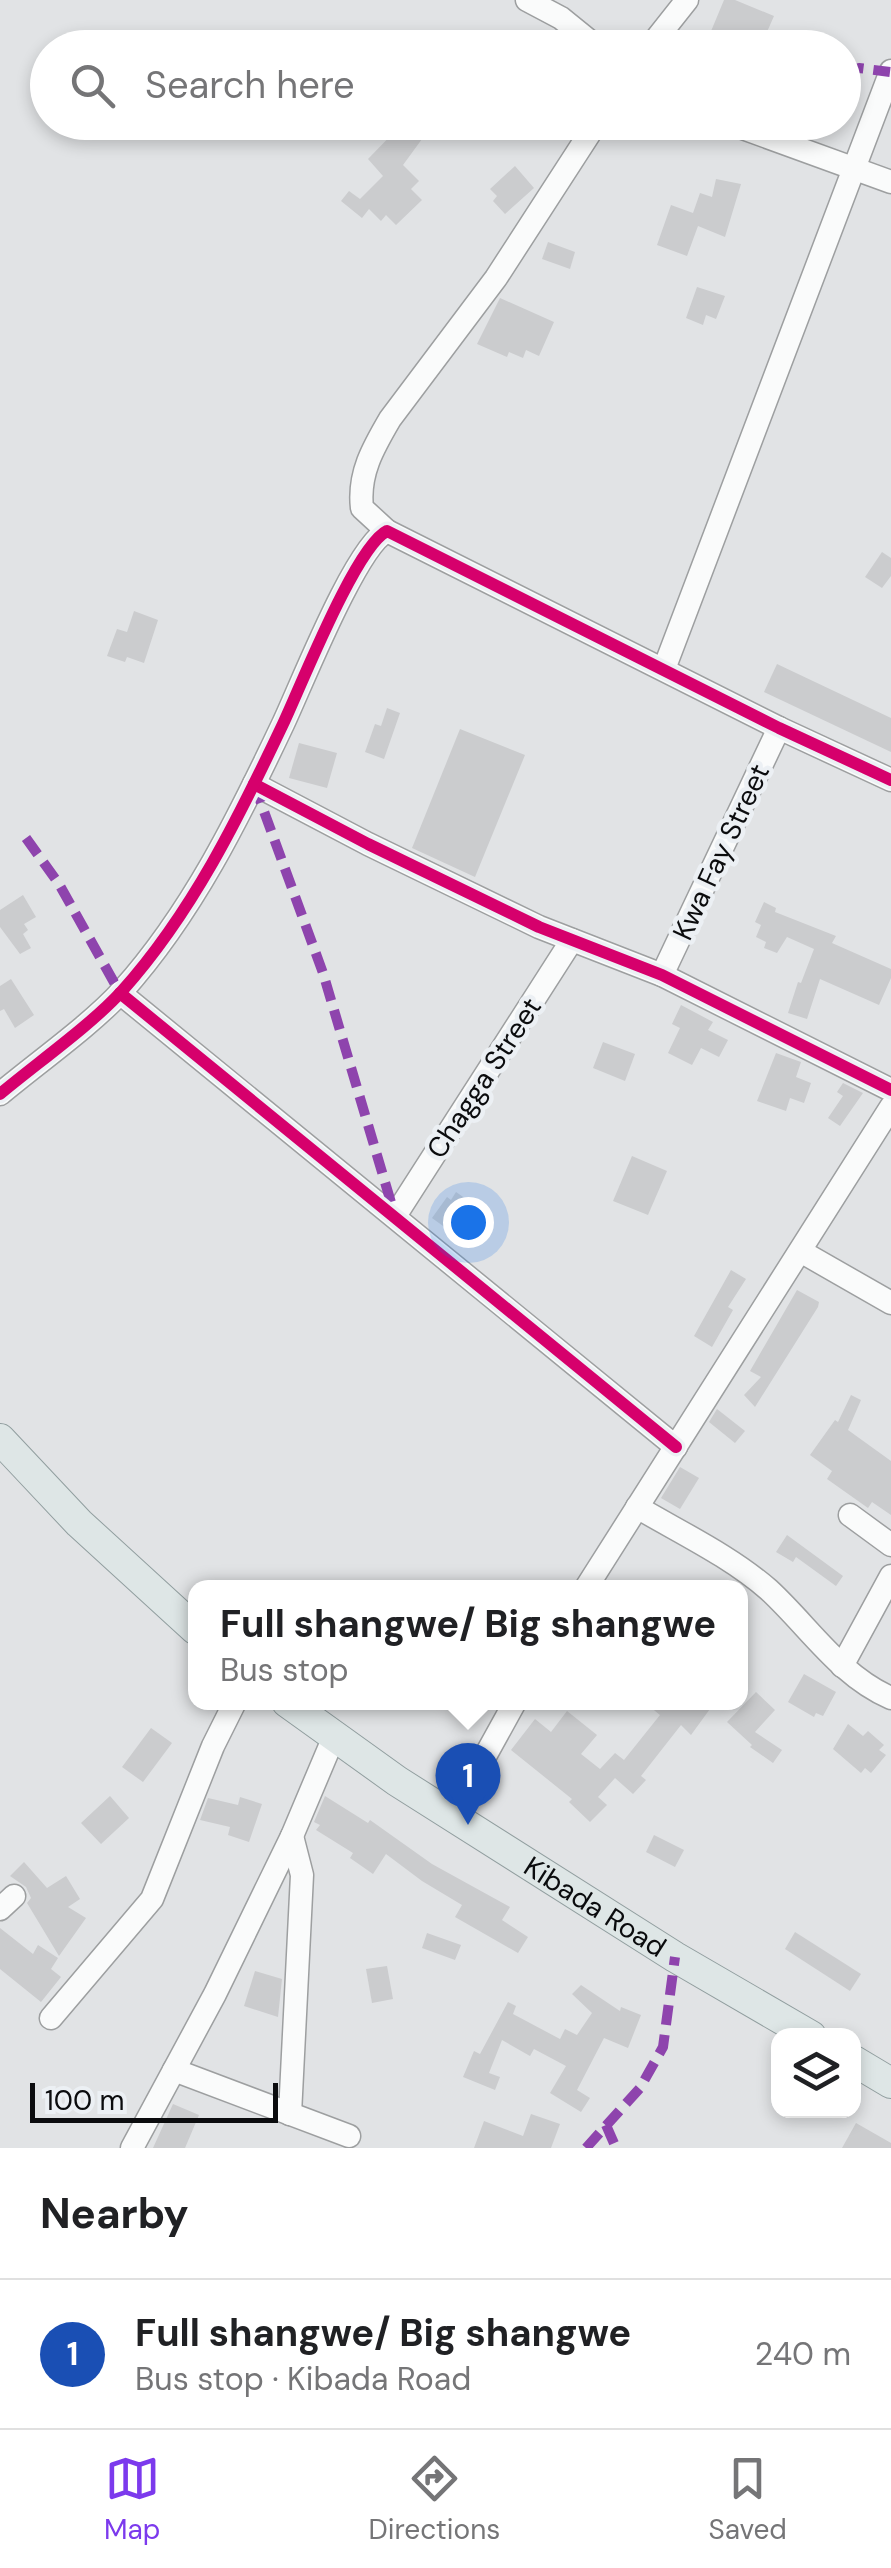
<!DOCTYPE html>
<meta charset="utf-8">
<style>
body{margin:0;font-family:"DM Sans",sans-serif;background:#f2f2f2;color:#202124}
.controls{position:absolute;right:30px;bottom:30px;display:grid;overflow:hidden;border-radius:20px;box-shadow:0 5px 15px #0003}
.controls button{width:90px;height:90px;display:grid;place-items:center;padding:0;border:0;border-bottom:2px solid #e0e0e0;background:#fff;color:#202124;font:50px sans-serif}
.scale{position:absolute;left:30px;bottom:25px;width:248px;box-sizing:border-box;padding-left:10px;border:5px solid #0b0c0e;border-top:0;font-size:28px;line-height:35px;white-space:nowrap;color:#0b0c0e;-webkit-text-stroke:8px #ecf0f4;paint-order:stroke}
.you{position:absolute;left:468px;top:1222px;width:35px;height:35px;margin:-25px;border:8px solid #fff;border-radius:50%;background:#1a73e8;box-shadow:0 0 0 15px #1a73e833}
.badge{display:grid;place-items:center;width:65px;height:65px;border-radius:50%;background:#7c3aed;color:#fff;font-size:32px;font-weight:700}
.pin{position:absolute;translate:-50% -82px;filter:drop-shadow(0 2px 5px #0008)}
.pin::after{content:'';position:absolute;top:52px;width:35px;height:30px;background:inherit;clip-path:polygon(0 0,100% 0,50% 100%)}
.popup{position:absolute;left:188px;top:1580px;width:560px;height:130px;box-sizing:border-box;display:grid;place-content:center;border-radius:20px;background:#fff;filter:drop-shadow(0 2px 8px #0005);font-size:32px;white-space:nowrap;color:#757577}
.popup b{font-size:38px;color:#202124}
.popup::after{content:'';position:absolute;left:50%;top:100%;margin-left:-20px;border:20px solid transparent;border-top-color:#fff}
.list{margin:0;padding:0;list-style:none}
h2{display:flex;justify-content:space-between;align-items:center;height:130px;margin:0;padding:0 40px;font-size:42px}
h2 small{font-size:32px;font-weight:400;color:#757577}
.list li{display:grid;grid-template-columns:65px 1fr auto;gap:30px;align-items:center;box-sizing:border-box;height:150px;padding:0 40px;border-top:2px solid #e0e0e0}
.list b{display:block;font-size:38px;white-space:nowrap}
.list p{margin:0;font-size:32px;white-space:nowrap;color:#757577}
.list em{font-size:32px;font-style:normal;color:#757577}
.icon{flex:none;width:55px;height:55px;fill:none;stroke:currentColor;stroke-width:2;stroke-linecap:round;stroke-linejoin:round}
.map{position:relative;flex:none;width:891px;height:2148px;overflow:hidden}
.search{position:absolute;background:#fff;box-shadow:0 5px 15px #0003;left:30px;right:30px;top:30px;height:110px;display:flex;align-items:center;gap:25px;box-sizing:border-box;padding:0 35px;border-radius:55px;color:#757577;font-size:38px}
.sheet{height:280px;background:#fff}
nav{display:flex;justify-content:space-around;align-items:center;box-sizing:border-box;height:140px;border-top:2px solid #e0e0e0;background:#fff;font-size:28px;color:#757577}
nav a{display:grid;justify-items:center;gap:5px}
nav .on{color:#7c3aed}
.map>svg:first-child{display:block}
.building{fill:#cbccce}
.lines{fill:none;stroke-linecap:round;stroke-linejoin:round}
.minor-casing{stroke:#9d9fa0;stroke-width:25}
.major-casing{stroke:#919e9f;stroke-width:32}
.minor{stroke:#fafbfb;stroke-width:22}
.major{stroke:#dee6e6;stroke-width:30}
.quiet{stroke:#8e44ad;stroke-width:10;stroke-dasharray:20 10;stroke-linecap:butt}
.cycleway-casing{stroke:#ecf0f4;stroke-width:19}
.cycleway{stroke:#d6006c;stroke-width:12}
.labels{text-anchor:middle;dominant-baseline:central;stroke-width:9;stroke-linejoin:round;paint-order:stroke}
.street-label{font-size:28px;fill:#0b0c0e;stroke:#ecf0f4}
</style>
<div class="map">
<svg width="891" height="2148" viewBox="0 0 891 2148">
<rect width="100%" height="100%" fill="#e1e3e5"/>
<g class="building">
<path d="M724 0H735L774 16 763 41 755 38 752 48H704Z"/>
<path d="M402 124 422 139 403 165 419 181 411 189 422 200 396 225 386 215 381 221 369 209 362 218 341 201 349 191 360 199 383 176 368 159Z"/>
<path d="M515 166 534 188 505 214 493 201 497 196 490 189Z"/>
<path d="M716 179 741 184 725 237 698 226 687 256 657 245 671 205 693 213 700 193 712 197Z"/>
<path d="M548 242 575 252 570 269 542 259Z"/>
<path d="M697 287 725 296 716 319 706 315 703 325 686 318Z"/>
<path d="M500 298 554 322 539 356 526 350 523 358 509 352 507 357 477 344Z"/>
<path d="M882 552 891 558V576L882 588 865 577Z"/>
<path d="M134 611 158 620 144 663 127 657 125 662 107 656 117 629 127 632Z"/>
<path d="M777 664 891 718V752L764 692Z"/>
<path d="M387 708 400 713 384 759 365 752 375 724 381 726Z"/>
<path d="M460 729 525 755 475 877 412 848Z"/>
<path d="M299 743 337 753 327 788 289 778Z"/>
<path d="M23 895 36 917 24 924 28 930 23 934 31 948 20 954 0 927V910Z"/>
<path d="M764 902 776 908 775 912 836 936 832 943 891 969V978L879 1005 820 979 807 1019 788 1013 798 982 801 983 814 949 787 937 777 953 764 948 766 942 756 937 761 925 755 922Z"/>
<path d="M11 979 34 1015 15 1028 4 1009 0 1011V986Z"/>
<path d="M681 1005 713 1022 708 1030 728 1040 719 1057 701 1048 692 1065 668 1053 680 1028 672 1024Z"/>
<path d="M603 1042 635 1054 625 1081 593 1068Z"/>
<path d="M776 1053 801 1062 796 1077 811 1083 804 1103 790 1098 786 1111 757 1101Z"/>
<path d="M843 1083 863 1093 840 1126 828 1118 843 1096 837 1092Z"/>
<path d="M632 1156 667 1171 648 1215 613 1201Z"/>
<path d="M456 1192 469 1201 466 1206 473 1211 469 1217 477 1222 464 1241 432 1218 447 1197 451 1200Z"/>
<path d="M731 1270 746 1279 728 1307 733 1310 712 1347 694 1336Z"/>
<path d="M797 1290 819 1302 818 1307 755 1407 744 1395 761 1377 750 1371Z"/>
<path d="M851 1395 861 1400 848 1430 891 1461V1515L872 1502 868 1508 827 1479 832 1471 810 1455 835 1420 838 1422Z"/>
<path d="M717 1409 745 1431 735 1443 709 1422Z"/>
<path d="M680 1467 699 1478 680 1509 661 1498Z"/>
<path d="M787 1535 843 1576 836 1586 796 1557 793 1562 776 1552Z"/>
<path d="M804 1674 836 1692 823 1716 816 1713 814 1717 788 1702Z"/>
<path d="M756 1692 775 1710 755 1732 782 1750 773 1763 750 1747 752 1745 727 1722Z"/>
<path d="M644 1702H715L691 1735 681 1725 641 1776 646 1780 633 1794 615 1778 598 1797 607 1805 590 1822 569 1802 572 1799 511 1750 535 1719 551 1732 567 1711 597 1735 581 1754 600 1769 615 1753 624 1760 660 1715Z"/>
<path d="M848 1724 863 1736 868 1731 884 1745 879 1750 886 1755 871 1773 865 1768 861 1773 833 1749Z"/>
<path d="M151 1728 172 1743 143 1782 122 1767Z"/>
<path d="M110 1796 129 1818 101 1844 81 1823Z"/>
<path d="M325 1796 368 1823 370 1820 432 1864 510 1907 502 1920 528 1937 518 1953 455 1917 462 1905 422 1881 386 1854 373 1874 350 1858 353 1853 316 1830 320 1825 314 1822Z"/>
<path d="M240 1797 262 1804 249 1842 228 1835 230 1827 200 1820 208 1798 238 1805Z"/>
<path d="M654 1835 684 1850 675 1867 646 1852Z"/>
<path d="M24 1862 47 1888 66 1876 80 1899 68 1907 86 1918 59 1956 27 1903 31 1898 26 1887 10 1876Z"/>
<path d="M0 1928 33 1954 38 1945 58 1958 51 1969 61 1977 41 2002 0 1969Z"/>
<path d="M795 1932 861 1974 850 1991 785 1949Z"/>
<path d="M427 1933 461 1945 455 1960 422 1948Z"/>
<path d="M387 1966 393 1999 372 2003 366 1969Z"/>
<path d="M255 1971 282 1979 278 2017 244 2006Z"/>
<path d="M581 1985 620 2011 621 2007 641 2015 628 2048 604 2038 577 2090 590 2098 581 2112 550 2093 566 2066 534 2049 530 2056 502 2040 489 2073 500 2077 495 2090 463 2077 474 2051 480 2054 508 2002 516 2006 513 2014 560 2039 565 2029 577 2035 592 2013 572 1994Z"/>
<path d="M173 2104 199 2115 185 2148H153Z"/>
<path d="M531 2114 560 2124 551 2148H474L484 2121 523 2136Z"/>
<path d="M856 2123 891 2143V2148H842Z"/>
</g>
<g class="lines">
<g class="minor-casing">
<g id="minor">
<path d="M527 0 561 18 598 48"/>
<path d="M649 48 687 0"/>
<path d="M726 122 891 182"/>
<path d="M387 531 362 508C358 474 373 448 390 419L496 278 597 122"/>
<path d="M664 669 891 71"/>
<path d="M254 784 368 844 539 927 662 975 891 1090"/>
<path d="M662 975 779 728"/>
<path d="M120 993 676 1447"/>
<path d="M0 1094C37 1063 91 1025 122 991 192 913 239 817 283 724 301 686 356 546 387 531L779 728 891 780"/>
<path d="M395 1216 572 940"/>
<path d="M802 1252 891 1303"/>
<path d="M637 1507C681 1533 730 1556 769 1590 809 1627 840 1676 891 1698"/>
<path d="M850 1515 891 1545"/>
<path d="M586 1588 891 1107"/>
<path d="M842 1666 891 1576"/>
<path d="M452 1816 515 1702"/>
<path d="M0 1909 14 1896"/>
<path d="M51 2018 152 1899 213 1746 235 1702"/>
<path d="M174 2070 349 2136"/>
<path d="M290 2114 302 1875 292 1836"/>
<path d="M132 2148 215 1994 292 1836 333 1739"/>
</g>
</g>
<g class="major-casing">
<g id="major">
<path d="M0 1439 79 1523 195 1629"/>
<path id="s1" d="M287 1702 397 1781 675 1957 811 2036"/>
<path d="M854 2061 891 2083"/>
</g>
</g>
<use href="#minor" class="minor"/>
<use href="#major" class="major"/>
<g class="quiet">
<path d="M844 72 859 68 890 72"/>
<path d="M254 784 323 973 395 1216"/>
<path d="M26 838 59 884 120 993"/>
<path d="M606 2125 616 2148"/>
<path d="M586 2148 640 2088 663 2047 675 1957"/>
</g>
<g class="cycleway-casing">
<g id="cycleway">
<path d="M254 784 368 844 539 927 662 975 891 1090"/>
<path d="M120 993 676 1447"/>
<path d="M0 1094C37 1063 91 1025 122 991 192 913 239 817 283 724 301 686 356 546 387 531L779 728 891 780"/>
</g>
</g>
<use href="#cycleway" class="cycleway"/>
</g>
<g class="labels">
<g class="street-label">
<text transform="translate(721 852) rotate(-65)">Kwa Fay Street</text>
<text transform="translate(484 1078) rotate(-57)">Chagga Street</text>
<text stroke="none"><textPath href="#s1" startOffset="370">Kibada Road</textPath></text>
</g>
</g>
</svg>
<div class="controls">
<button><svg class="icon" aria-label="layers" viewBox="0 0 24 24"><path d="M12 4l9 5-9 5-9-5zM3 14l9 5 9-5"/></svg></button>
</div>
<div class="scale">100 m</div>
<div class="you"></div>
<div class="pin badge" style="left:468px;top:1825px;background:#1a4fb4">1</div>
<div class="popup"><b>Full shangwe/ Big shangwe</b>Bus stop</div>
<div class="search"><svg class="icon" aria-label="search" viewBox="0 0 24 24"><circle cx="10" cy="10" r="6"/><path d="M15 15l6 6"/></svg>Search here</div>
</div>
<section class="sheet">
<h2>Nearby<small></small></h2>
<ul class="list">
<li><span class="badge" style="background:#1a4fb4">1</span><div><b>Full shangwe/ Big shangwe</b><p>Bus stop · Kibada Road</p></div><em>240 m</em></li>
</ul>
</section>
<nav>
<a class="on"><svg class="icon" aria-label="map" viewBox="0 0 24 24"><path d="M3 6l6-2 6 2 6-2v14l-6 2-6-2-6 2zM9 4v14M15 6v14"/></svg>Map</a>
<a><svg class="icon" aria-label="directions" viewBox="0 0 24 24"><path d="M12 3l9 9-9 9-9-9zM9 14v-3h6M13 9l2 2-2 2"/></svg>Directions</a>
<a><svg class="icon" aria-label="saved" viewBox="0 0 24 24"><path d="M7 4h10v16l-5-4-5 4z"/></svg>Saved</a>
</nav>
